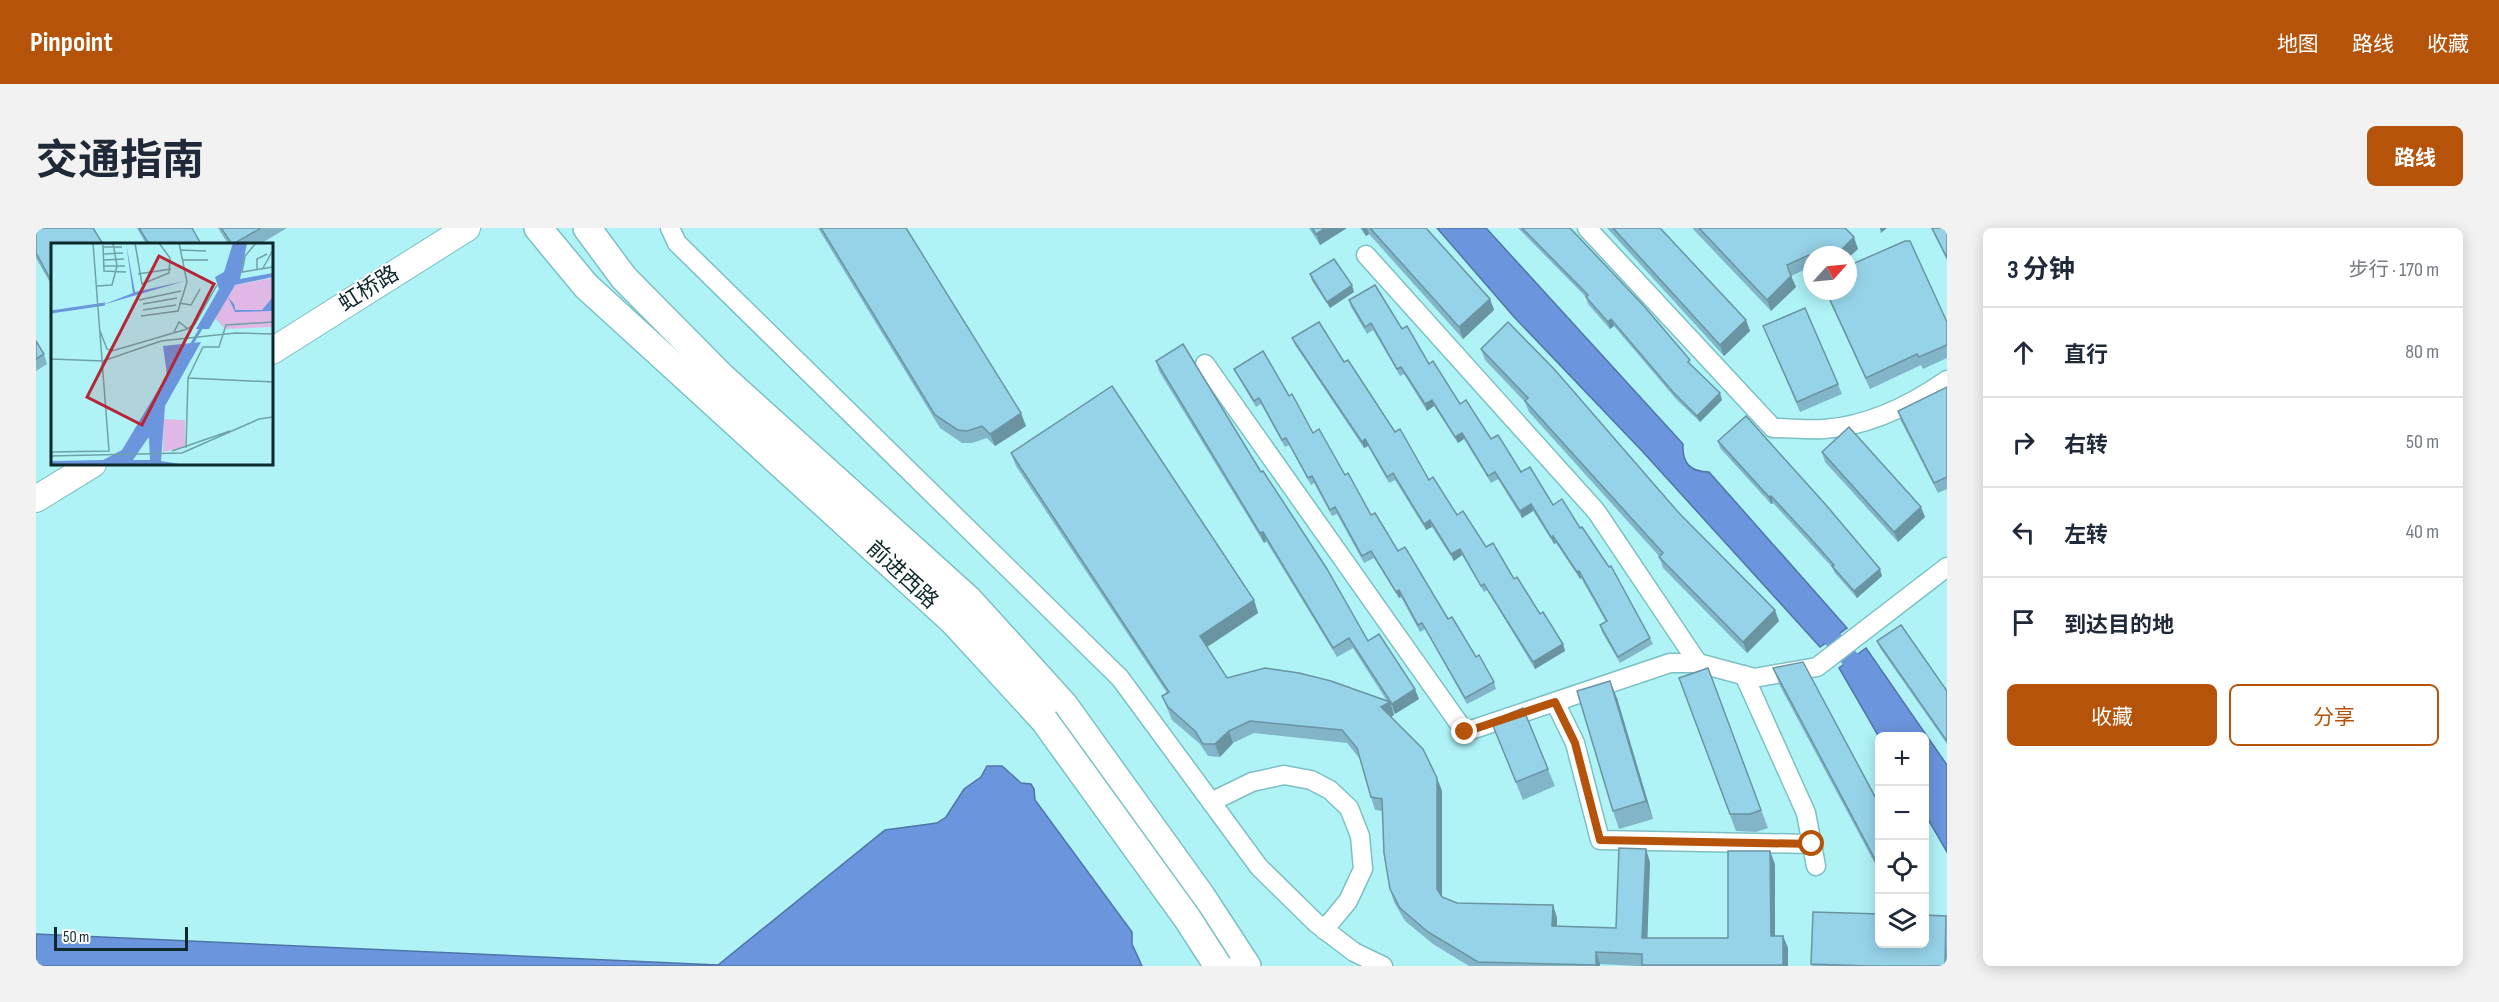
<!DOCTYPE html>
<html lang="zh">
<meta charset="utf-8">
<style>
body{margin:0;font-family:"Sofia Sans Condensed","Noto Sans SC",sans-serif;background:#f2f2f3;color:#1f2937}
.controls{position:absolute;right:18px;bottom:18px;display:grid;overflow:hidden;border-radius:9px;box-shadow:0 3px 15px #0003}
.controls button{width:54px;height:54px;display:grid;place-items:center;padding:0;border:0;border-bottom:2px solid #e0e1e3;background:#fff;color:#1f2937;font:30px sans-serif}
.compass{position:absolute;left:1767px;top:18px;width:54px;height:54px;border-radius:50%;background:#fff;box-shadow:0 3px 15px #0003;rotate:63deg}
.scale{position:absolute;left:18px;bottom:15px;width:134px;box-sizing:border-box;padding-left:6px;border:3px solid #0d292b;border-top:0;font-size:16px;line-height:21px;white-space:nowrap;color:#0d292b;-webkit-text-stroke:4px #fff;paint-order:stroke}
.stop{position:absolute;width:18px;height:18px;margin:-14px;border:4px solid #b45309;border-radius:50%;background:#fff}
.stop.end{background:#b45309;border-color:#fff;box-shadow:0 2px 6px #0008}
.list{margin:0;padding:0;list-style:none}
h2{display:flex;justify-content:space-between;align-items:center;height:78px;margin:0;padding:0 24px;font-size:26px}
h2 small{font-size:20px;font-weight:400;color:#747a83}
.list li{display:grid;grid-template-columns:39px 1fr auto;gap:18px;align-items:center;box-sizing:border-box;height:90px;padding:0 24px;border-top:2px solid #e0e1e3}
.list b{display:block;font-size:22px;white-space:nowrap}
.list em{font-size:20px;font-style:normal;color:#747a83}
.actions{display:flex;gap:12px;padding:18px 24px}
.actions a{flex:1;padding:14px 0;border:2px solid #b45309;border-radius:9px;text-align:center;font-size:21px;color:#b45309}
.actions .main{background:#b45309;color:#fff}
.icon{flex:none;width:33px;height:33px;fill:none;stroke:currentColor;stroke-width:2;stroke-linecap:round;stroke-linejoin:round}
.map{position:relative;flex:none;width:1911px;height:738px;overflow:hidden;border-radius:9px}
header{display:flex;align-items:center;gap:36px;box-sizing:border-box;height:84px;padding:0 30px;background:#b45309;color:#fff}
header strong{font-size:28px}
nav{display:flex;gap:33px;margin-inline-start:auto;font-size:21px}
.intro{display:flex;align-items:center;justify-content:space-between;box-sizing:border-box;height:144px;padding:0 36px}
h1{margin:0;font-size:42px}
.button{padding:15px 27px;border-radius:9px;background:#b45309;color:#fff;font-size:21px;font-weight:700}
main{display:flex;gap:36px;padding:0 36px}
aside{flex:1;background:#fff;border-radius:9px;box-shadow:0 3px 15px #0003}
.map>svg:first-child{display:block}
.water{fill:#6b95dd;stroke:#4f75a8;stroke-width:1.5}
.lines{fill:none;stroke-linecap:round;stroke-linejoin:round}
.canal{stroke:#6b95dd;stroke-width:18}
.street-casing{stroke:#7dc0c4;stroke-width:21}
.secondary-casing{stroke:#7dc0c4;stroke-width:28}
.primary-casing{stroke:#7dc0c4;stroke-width:30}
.street{stroke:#fff;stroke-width:18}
.secondary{stroke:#fff;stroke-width:26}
.primary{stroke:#fff;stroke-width:27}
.primary-bridge-casing{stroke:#7dc0c4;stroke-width:30;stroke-linecap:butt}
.primary-bridge{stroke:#fff;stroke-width:27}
.wall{fill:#82b5c8}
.shaded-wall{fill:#6a94a2}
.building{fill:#97d3e8;stroke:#6a94a2;stroke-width:1.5}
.route{stroke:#b45309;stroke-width:8}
.labels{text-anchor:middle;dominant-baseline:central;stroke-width:4.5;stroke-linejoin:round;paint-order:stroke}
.street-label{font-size:22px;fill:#0d292b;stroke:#fff}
.inset-river{fill:none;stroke:#6b95dd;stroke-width:3}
.inset-road{fill:none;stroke:#6ea2a5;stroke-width:1.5}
.view{fill:#b72637;fill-opacity:0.15;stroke:#b72637;stroke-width:3}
.inset-edge{fill:none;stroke:#0d292b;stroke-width:3}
</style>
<header>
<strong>Pinpoint</strong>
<nav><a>地图</a><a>路线</a><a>收藏</a></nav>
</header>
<div class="intro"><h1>交通指南</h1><a class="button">路线</a></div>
<main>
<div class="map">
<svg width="1911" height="738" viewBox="0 0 1911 738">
<rect width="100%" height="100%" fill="#aff3f7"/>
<g class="water">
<path d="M1401 0H1450L1647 216C1646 235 1654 244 1673 244L1811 400 1784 419 1607 224 1479 90Z"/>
<path d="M1830 420 1911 537V624L1889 586 1888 508 1843 509 1803 440Z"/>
<path d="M951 538H966L985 555 995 556 998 561 999 572 1096 704V716L1106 738H0V706L682 737 849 602 901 595 910 589 928 561 945 549Z"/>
</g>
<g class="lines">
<path class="canal" d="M1781 393 1830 449"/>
<g class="street-casing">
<g id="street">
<path d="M634 0 641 15 1084 450 1223 639 1280 695 1318 724 1347 738"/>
<path d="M1551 0 1737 200C1753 200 1771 202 1788 201 1832 198 1875 177 1911 152"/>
<path d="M1330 27 1560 283 1662 435"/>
<path d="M1169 136 1429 504 1634 435H1662L1718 450 1781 439 1911 339"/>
<path d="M1708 447 1770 585 1780 638"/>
<path d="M1519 474 1539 515 1564 612 1776 616"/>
<path d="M1175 574 1216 554 1248 547 1275 552 1294 562 1313 580 1324 608 1327 641 1312 673 1288 702"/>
</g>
</g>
<g class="secondary-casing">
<g id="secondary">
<path d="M236 123 431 0"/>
<path d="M0 271 57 236"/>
</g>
</g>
<g class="primary-casing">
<g id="primary">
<path d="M502 0 550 58 918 394 1008 492"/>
<path d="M551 0 588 50 686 149 933 372 1028 477 1166 669 1211 738"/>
</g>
</g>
<use href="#street" class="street"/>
<use href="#secondary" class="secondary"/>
<use href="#primary" class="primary"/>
<g class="primary-bridge-casing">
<path id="primary-bridge" d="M1008 492 1151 690 1182 738"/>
</g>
<use href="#primary-bridge" class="primary-bridge"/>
</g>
<g class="wall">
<path d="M0 0 16 16V58L0 30Z"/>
<path d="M101 0H156L165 16H110Z"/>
<path d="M182 0H251L224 16H192Z"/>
<path d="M782 0H870L990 198 959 218 951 210 936 215H926L904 200Z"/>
<path d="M1273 0H1311L1284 17Z"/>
<path d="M1324 0H1390L1454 71 1458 82 1427 111 1333 6 1330 8Z"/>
<path d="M1482 0H1534L1686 172 1664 194 1640 171 1578 98 1574 101 1552 76 1550 69Z"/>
<path d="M1571 0H1624L1710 92 1714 103 1688 128Z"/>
<path d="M1656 0H1809L1822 21 1812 30V27H1776V38L1755 48 1760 59 1735 83Z"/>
<path d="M1895 0H1911V32Z"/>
<path d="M1274 46 1318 64 1294 80 1276 53Z"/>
<path d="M1789 63H1812L1911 94V130L1887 141 1885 137 1834 161Z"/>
<path d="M1313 72 1366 101 1424 176 1455 211 1485 244 1517 277 1544 300 1614 410 1617 416 1584 435 1566 404 1564 397 1570 394 1545 350 1544 351 1520 315 1518 316 1497 283 1486 290 1462 251 1455 255 1428 211 1422 215 1398 178 1391 183 1368 146 1364 148 1337 102 1331 106 1315 79Z"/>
<path d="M1727 98 1802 156 1806 166 1764 184Z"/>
<path d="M1256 110 1308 134 1393 252 1421 287 1478 351 1527 416 1529 423 1499 441 1451 362 1448 364 1426 327 1418 333 1396 299 1390 302 1359 252 1353 255 1332 218 1328 220 1259 117Z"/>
<path d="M0 113 8 126 11 136 0 143Z"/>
<path d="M1445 121 1642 284 1743 393 1711 425 1627 340 1623 328 1493 184 1489 174 1449 132Z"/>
<path d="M1120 133 1225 244 1332 413 1383 471 1359 486 1357 482 1358 487 1355 489 1401 550 1406 563V669L1421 675 1517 677 1521 690V698L1580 700 1614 634 1611 710H1692L1739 636V708H1747L1752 720V738H1601L1564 736V738H1433L1397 716 1369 693 1358 674 1354 661 1346 583 1339 582 1335 569 1324 531 1311 515 1218 505 1197 515 1184 529 1172 528 1164 516 1136 492 1126 468 1131 465 980 238 975 225 1218 372 1222 385 1171 419 1191 450 1351 473 1317 420 1301 429 1230 313 1228 315 1123 143Z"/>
<path d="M1198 141 1253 168 1277 205 1309 247 1335 287 1362 323 1440 429 1458 454 1460 461 1431 476 1389 401 1384 404 1365 369 1363 370 1338 330 1328 335 1301 286 1296 288 1278 255 1275 257 1253 217 1249 219 1225 176 1220 179 1201 147Z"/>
<path d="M1911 159V261L1902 265 1865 193 1862 183Z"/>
<path d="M1682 213 1846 348 1821 370 1799 345 1796 339 1737 275 1735 276 1684 220Z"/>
<path d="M1786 224 1889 289 1862 314 1789 234Z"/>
<path d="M1841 413 1911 463V516L1844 420Z"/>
<path d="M1672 440 1732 600 1720 604 1700 603 1643 450Z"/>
<path d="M1737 440 1844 578V645L1744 458Z"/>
<path d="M1581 470 1617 591 1583 601 1577 583Z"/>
<path d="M1455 493 1512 541 1519 558 1487 572Z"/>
<path d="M1775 736 1911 738H1776Z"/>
</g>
<g class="shaded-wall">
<path d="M1289 0H1311L1284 17 1280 6Z"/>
<path d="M1326 0H1331L1333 6 1330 8Z"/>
<path d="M1844 0H1851L1845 5Z"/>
<path d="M1818 9 1822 21 1812 30V27H1800Z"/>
<path d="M1755 48 1760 59 1735 83 1731 72Z"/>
<path d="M1316 57 1318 64 1294 80 1291 74Z"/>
<path d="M1454 71 1458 82 1427 111 1423 99Z"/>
<path d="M1575 91 1578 98 1574 101 1572 94Z"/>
<path d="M1710 92 1714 103 1688 128 1684 117Z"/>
<path d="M1684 165 1686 172 1664 194 1661 188Z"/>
<path d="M1396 172 1398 178 1391 183 1389 176Z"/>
<path d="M985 185 990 198 959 218 954 206Z"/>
<path d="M1426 205 1428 211 1422 215 1419 209Z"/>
<path d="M1329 211 1332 218 1328 220 1326 214Z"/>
<path d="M1735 268 1737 275 1735 276 1733 269Z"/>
<path d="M1495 276 1497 283 1486 290 1484 283Z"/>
<path d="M1885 279 1889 289 1862 314 1858 304Z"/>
<path d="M1394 292 1396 299 1390 302 1388 296Z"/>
<path d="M1227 304 1230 313 1228 315 1224 305Z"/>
<path d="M1517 308 1520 315 1518 316 1515 309Z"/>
<path d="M1424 321 1426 327 1418 333 1415 326Z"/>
<path d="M1844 341 1846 348 1821 370 1818 363Z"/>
<path d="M1543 343 1545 350 1544 351 1541 344Z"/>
<path d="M1363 362 1365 369 1363 370 1360 364Z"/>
<path d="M1218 372 1222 385 1168 421 1164 408Z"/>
<path d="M1739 382 1743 393 1711 425 1707 414Z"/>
<path d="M1527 416 1529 423 1499 441 1497 434Z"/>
<path d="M1574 453 1581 470 1617 591 1610 573Z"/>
<path d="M1379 461 1383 471 1359 486 1356 476Z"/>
<path d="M1354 474 1358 487 1350 492 1345 479Z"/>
<path d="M1193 503 1197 515 1184 529 1179 516Z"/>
<path d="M1401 550 1406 563V674L1401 661Z"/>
<path d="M1610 621 1614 634 1611 723 1606 710Z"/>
<path d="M1734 623 1739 636V720L1735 708Z"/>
<path d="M1517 677 1521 690V711L1516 698Z"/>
<path d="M1910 688 1911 738H1909Z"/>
<path d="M1747 708 1752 720V738H1748L1747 737Z"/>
<path d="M1560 724 1564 736V738H1560Z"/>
</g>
<g class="building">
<path d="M0 0H57L67 16H16V54L0 25Z"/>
<path d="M103 0H156L165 16H113Z"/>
<path d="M185 0H225L197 16H196Z"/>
<path d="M785 0H870L985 185 954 206 946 198 931 203 922 202 899 187Z"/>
<path d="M1276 0H1289L1280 6Z"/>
<path d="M1334 0H1390L1454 71 1423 99Z"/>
<path d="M1486 0H1534L1607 77 1654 132 1652 134 1684 165 1661 188 1637 164 1575 91 1572 94 1550 69 1552 67Z"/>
<path d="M1577 0H1624L1710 92 1684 117Z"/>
<path d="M1663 0H1809L1818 9 1800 27H1776V34L1773 27 1751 37 1755 48 1731 72Z"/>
<path d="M1896 0H1911V30Z"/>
<path d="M1869 13H1874L1911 94V117L1883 129 1881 126 1830 150 1790 63H1812V38Z"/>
<path d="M1298 31 1316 57 1291 74 1274 46Z"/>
<path d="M1339 57 1366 101 1371 98 1393 136 1397 133 1424 176 1430 172 1455 211 1462 207 1485 244 1494 239 1517 277 1526 271 1544 300 1546 299 1573 339 1575 338 1614 410 1582 429 1564 397 1571 393 1543 343 1541 344 1517 308 1515 309 1495 276 1484 283 1459 244 1452 248 1426 205 1419 209 1396 172 1389 176 1365 139 1361 141 1335 95 1329 99 1313 72Z"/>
<path d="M1769 80 1802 156 1761 174 1727 98Z"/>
<path d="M1283 94 1308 134 1312 132 1359 204 1364 201 1393 252 1397 249 1421 287 1427 283 1450 319 1457 315 1478 351 1481 349 1504 386 1507 384 1527 416 1497 434 1448 356 1445 358 1424 321 1415 326 1394 292 1388 296 1357 245 1351 249 1329 211 1326 214 1256 110Z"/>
<path d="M1472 94 1519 142 1642 284 1739 382 1707 414 1623 329 1627 325 1489 173 1492 170 1445 121Z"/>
<path d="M0 113 8 126 0 131Z"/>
<path d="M1147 116 1225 244 1227 243 1291 341 1332 413 1343 406 1379 461 1356 476 1313 410 1297 420 1227 304 1224 305 1120 133Z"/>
<path d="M1227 123 1253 168 1256 166 1277 205 1283 201 1309 247 1312 245 1335 287 1339 285 1362 323 1369 319 1412 391 1416 389 1440 429 1443 427 1458 454 1429 470 1386 395 1382 397 1363 362 1360 364 1335 323 1326 328 1299 279 1294 282 1276 248 1272 250 1250 210 1246 212 1223 170 1218 173 1198 141Z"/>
<path d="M1076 158 1218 372 1164 408 1191 450 1229 440 1263 445 1295 453 1354 474 1345 479 1387 521 1401 550V661L1406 669 1421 675 1517 677 1516 698 1580 700 1583 620 1610 621 1606 710H1692V623H1734L1735 708H1747V737H1606V726L1560 724V737L1442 734 1392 704 1364 680 1354 661 1348 625 1346 571 1335 569 1321 520 1306 502 1214 493 1193 503 1179 516H1167L1159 503 1132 479 1126 468 1133 464 975 225Z"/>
<path d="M1911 159V249L1898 255 1862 183Z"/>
<path d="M1710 188 1790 277 1844 341 1818 363 1796 338 1798 337 1775 311 1735 268 1733 269 1682 213Z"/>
<path d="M1813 199 1885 279 1858 304 1786 224Z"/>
<path d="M1865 397 1911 463V513L1841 413Z"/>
<path d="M1767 434 1844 578V634L1841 635 1737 440Z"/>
<path d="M1672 440 1725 582 1714 586H1694L1643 450Z"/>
<path d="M1574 453 1610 573 1577 583 1541 463Z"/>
<path d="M1487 480 1512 541 1480 554 1455 493Z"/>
<path d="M1777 684 1844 686V716H1888V687L1910 688 1909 738H1831L1775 736Z"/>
</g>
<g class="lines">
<path class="route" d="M1429 504 1519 474 1539 515 1564 612 1776 616"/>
</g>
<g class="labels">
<g class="street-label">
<text transform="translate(333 61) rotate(-32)">虹桥路</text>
<text transform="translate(866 347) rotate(43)">前进西路</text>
</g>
</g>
<g transform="translate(15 15)">
<rect width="222" height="222" fill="#aff3f7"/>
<path d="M222 35V84L174 86 164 75 184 42ZM113 176 134 177V204L112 209Z" fill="#dfb8e6"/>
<path d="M75 0 84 49 134 38 51 62 82 50ZM182 0H196L189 36 222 30V34L184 42 177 54 183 61 184 65V67H211L222 54 221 68 184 69 177 54 158 86H145L168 46 164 34 173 29ZM150 99 114 163 110 218 135 222H0V218L52 217 71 207 116 132 112 103ZM98 195 99 217H82L97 195Z" fill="#6b95dd" fill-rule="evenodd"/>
<path class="inset-river" d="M0 69 54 61M139 104 152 82"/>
<path class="inset-road" d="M84 0 91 41 118 30 119 15 108 0M205 0 194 13 191 29 222 24M52 2 53 28 75 29M52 4H71M129 7 155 8M53 11 72 10M53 17 73 16M132 17H157M53 23H74M212 25 222 7M206 27V16L216 11M87 31 120 26M46 43 61 42 66 23 62 0M88 57 130 48M128 60 140 62 149 46M92 61 126 55M92 67 125 62M90 73 127 68 136 39 128 0M222 79 175 82 168 104H152L137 135 222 139M49 88 56 106 61 108 136 86 144 81 166 42M123 89 128 79 137 86M0 116 52 118 110 98 184 90 222 91M135 205 137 135M121 208 179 188M0 209 58 208 42 0M0 213 131 210 208 176 222 174"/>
<path class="view" d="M108 13 163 41 91 182 36 154Z"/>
<rect width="222" height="222" class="inset-edge"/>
</g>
</svg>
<div class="controls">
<button>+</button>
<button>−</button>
<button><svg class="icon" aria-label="locate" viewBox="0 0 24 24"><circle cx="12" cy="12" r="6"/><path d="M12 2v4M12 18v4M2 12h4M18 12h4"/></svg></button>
<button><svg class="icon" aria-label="layers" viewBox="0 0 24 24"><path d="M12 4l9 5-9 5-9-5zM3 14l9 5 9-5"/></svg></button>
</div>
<svg class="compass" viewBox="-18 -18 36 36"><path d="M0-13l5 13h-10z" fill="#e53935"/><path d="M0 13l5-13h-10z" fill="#747a83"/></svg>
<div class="scale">50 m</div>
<div class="stop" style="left:1776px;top:616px"></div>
<div class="stop end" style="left:1429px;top:504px"></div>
</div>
<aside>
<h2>3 分钟<small>步行 · 170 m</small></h2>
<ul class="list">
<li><svg class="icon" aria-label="ahead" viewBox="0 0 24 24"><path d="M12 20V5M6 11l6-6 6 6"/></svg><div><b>直行</b></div><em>80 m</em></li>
<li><svg class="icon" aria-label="right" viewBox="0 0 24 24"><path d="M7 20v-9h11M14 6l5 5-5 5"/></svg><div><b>右转</b></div><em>50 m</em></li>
<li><svg class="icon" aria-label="left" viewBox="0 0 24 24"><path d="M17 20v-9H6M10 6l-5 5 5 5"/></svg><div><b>左转</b></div><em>40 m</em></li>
<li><svg class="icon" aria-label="arrive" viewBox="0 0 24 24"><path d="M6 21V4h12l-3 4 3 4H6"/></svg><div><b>到达目的地</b></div></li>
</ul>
<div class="actions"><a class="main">收藏</a><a>分享</a></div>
</aside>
</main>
